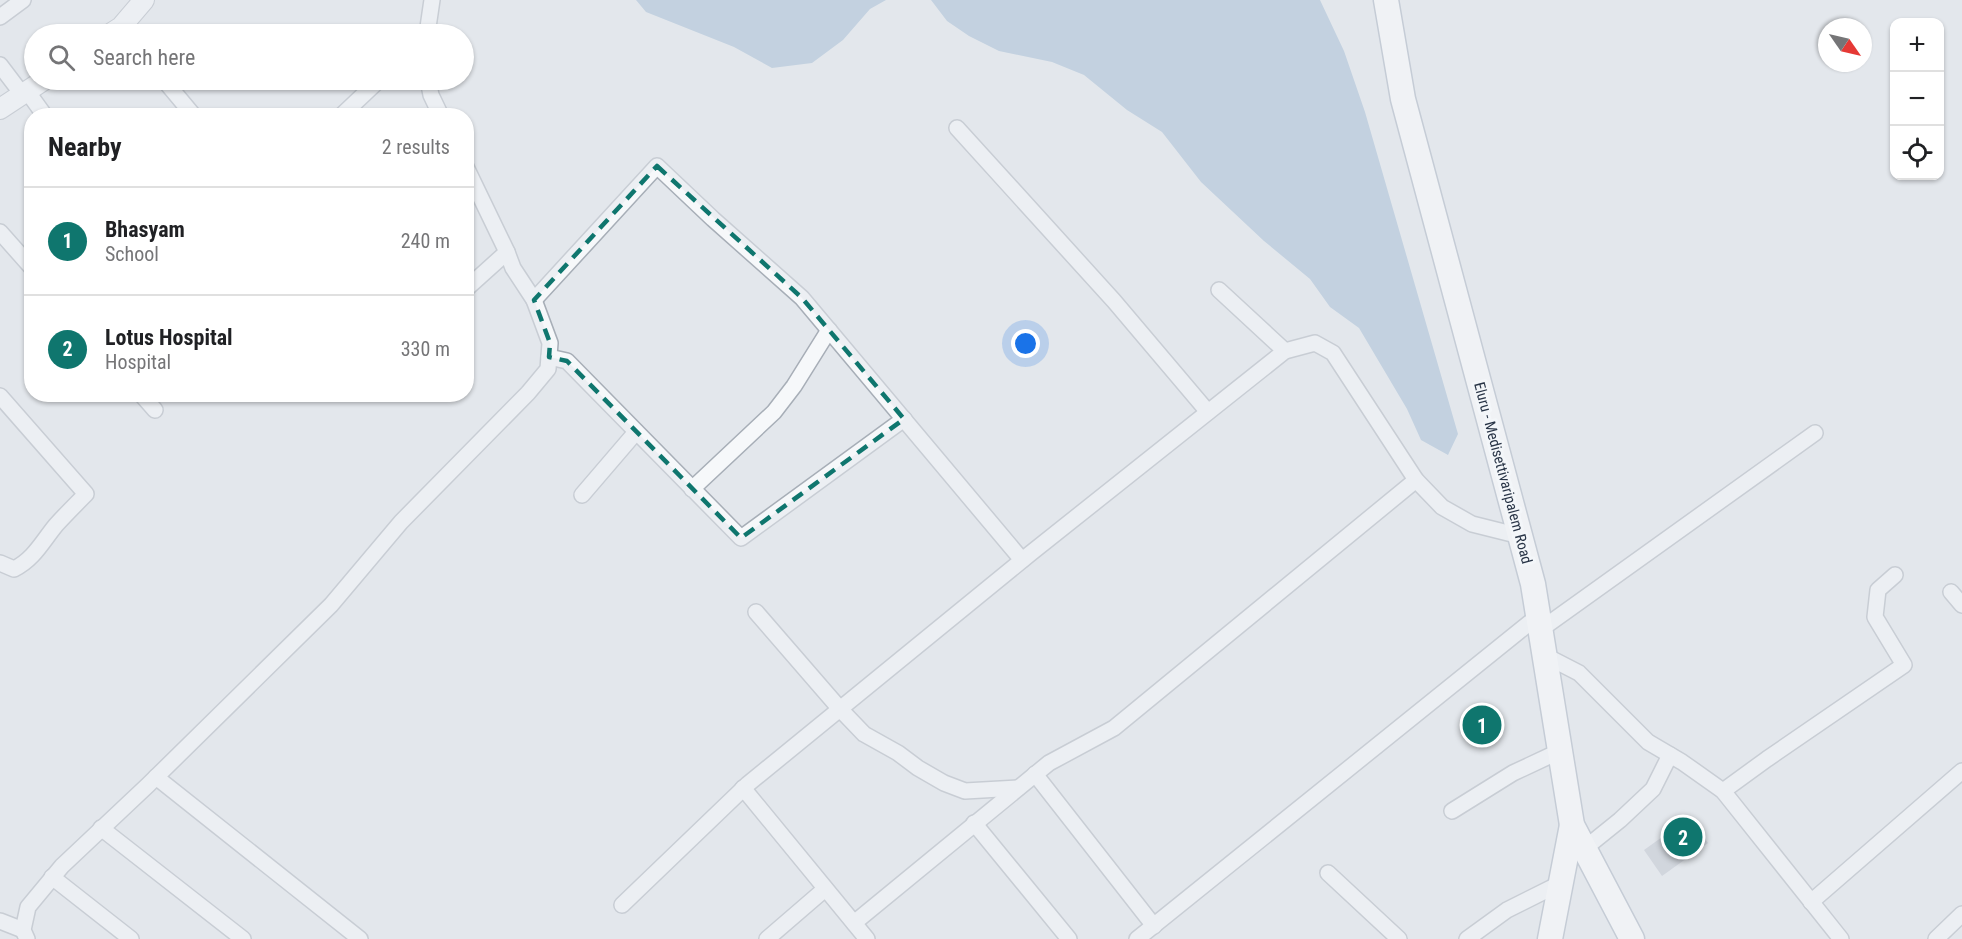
<!DOCTYPE html>
<meta charset="utf-8">
<style>
body{margin:0;font-family:"Roboto Condensed",sans-serif;background:#f2f2f2;color:#202124}
.controls{position:absolute;right:18px;top:18px;display:grid;overflow:hidden;border-radius:12px;box-shadow:0 2px 4px #0004}
.controls button{width:54px;height:54px;display:grid;place-items:center;padding:0;border:0;border-bottom:2px solid #e0e0e0;background:#fff;color:#202124;font:30px sans-serif}
.compass{position:absolute;left:1818px;top:18px;width:54px;height:54px;border-radius:50%;background:#fff;box-shadow:0 2px 4px #0004;rotate:124deg}
.you{position:absolute;left:1026px;top:344px;width:21px;height:21px;margin:-15px;border:4px solid #fff;border-radius:50%;background:#1a73e8;box-shadow:0 0 0 9px #1a73e833}
.badge{display:grid;place-items:center;width:39px;height:39px;border-radius:50%;background:#0f766e;color:#fff;font-size:20px;font-weight:700}
.pin{position:absolute;translate:-50% -50%;border:3px solid #fff;box-shadow:0 2px 6px #0006}
.list{margin:0;padding:0;list-style:none}
h2{display:flex;justify-content:space-between;align-items:center;height:78px;margin:0;padding:0 24px;font-size:26px}
h2 small{font-size:20px;font-weight:400;color:#757577}
.list li{display:grid;grid-template-columns:39px 1fr auto;gap:18px;align-items:center;box-sizing:border-box;height:108px;padding:0 24px;border-top:2px solid #e0e0e0}
.list b{display:block;font-size:22px;white-space:nowrap}
.list p{margin:0;font-size:20px;white-space:nowrap;color:#757577}
.list em{font-size:20px;font-style:normal;color:#757577}
.icon{flex:none;width:33px;height:33px;fill:none;stroke:currentColor;stroke-width:2;stroke-linecap:round;stroke-linejoin:round}
.map{position:relative;flex:none;width:1962px;height:939px;overflow:hidden}
.search{position:absolute;background:#fff;box-shadow:0 2px 4px #0004;left:24px;top:24px;width:450px;height:66px;display:flex;align-items:center;gap:15px;box-sizing:border-box;padding:0 21px;border-radius:33px;color:#757577;font-size:22px}
.panel{position:absolute;background:#fff;box-shadow:0 2px 4px #0004;left:24px;top:108px;width:450px;height:294px;border-radius:24px}
.map>svg:first-child{display:block}
.water{fill:#9bb7d0}
.building{fill:#bac0cb}
.lines{fill:none;stroke-linecap:round;stroke-linejoin:round}
.minor-casing{stroke:#a7aeb7;stroke-width:18}
.tertiary-casing{stroke:#a7aeb7;stroke-width:22}
.primary-casing{stroke:#a1acba;stroke-width:27}
.minor{stroke:#f6f8fa;stroke-width:15}
.tertiary{stroke:#f6f8fa;stroke-width:20}
.primary{stroke:#fff;stroke-width:24}
.marked{fill:none;stroke:#0f766e;stroke-width:4.5;stroke-dasharray:12 8;stroke-linejoin:round}
.labels{text-anchor:middle;dominant-baseline:central;stroke-width:6;stroke-linejoin:round;paint-order:stroke}
.street-label{font-size:15px;fill:#293547;stroke:#f3f6f9}
</style>
<div class="map">
<svg width="1962" height="939" viewBox="0 0 1962 939">
<rect width="100%" height="100%" fill="#e3e7ec"/>
<g class="water">
<path d="M636 0H886L870 9 843 40 812 63 772 68 734 47 646 12Z"/>
<path d="M931 0H1320L1344 51 1365 112 1458 434 1448 455 1421 440 1407 409 1359 328 1330 307 1310 279 1264 241 1201 182 1162 132 1127 110 1084 75 1052 62 999 51 969 36 947 21Z"/>
</g>
<path class="building" d="M1690 817 1708 843 1662 876 1644 850Z"/>
<g class="lines">
<g class="minor-casing">
<g id="minor">
<path d="M0 17 23 0"/>
<path d="M427 34 432 0"/>
<path d="M0 65 22 94"/>
<path d="M164 80 194 116"/>
<path d="M428 80 431 95 441 116"/>
<path d="M27 91 45 116"/>
<path d="M341 116 379 80"/>
<path d="M957 128 1114 301 1208 412"/>
<path d="M0 232 32 268"/>
<path d="M466 289 507 252"/>
<path d="M1219 290 1285 351"/>
<path d="M534 300 657 166 713 219 802 298 1022 560"/>
<path d="M549 357 567 361 741 538 904 419"/>
<path d="M141 394 155 410"/>
<path d="M0 396 86 494C76 504 66 514 56 525 42 542 34 559 14 569L0 563"/>
<path d="M692 489 774 412 794 386 829 330"/>
<path d="M582 495 636 432"/>
<path d="M1951 592 1962 605"/>
<path d="M756 612 840 709 864 734 898 753 918 768 944 783 965 791 1018 788"/>
<path d="M1540 630 1815 433"/>
<path d="M1544 655 1579 673 1648 742 1682 762 1723 791 1841 939"/>
<path d="M1035 774 1154 926"/>
<path d="M156 777 360 939"/>
<path d="M743 788 867 939"/>
<path d="M1723 791 1767 759 1904 665 1875 617 1878 590 1895 575"/>
<path d="M1452 811 1513 773 1560 751"/>
<path d="M974 823 1069 939"/>
<path d="M101 828 243 939"/>
<path d="M1584 849 1620 820 1653 789 1670 755"/>
<path d="M1328 873 1399 939"/>
<path d="M52 877 131 939"/>
<path d="M1811 902 1962 771"/>
<path d="M622 905 748 784 1031 553 1285 351 1315 343 1333 353 1416 480 1442 507 1472 524 1520 536"/>
<path d="M0 921 23 930"/>
<path d="M854 923 1049 763 1114 728 1416 480"/>
<path d="M27 939 23 930 28 907 62 866 148 785 331 605 401 522 528 393 548 369 550 343 534 300 513 268 507 252 466 167"/>
<path d="M767 939 825 889"/>
<path d="M1137 939 1538 616"/>
<path d="M1467 939 1507 910 1561 883"/>
<path d="M1936 939 1962 914"/>
</g>
</g>
<g class="tertiary-casing">
<g id="tertiary">
<path d="M110 34 121 27 144 0"/>
<path d="M0 109 44 80"/>
</g>
</g>
<g class="primary-casing">
<g id="primary">
<path d="M1386 0 1403 99 1533 584 1572 825 1632 939"/>
<path d="M1550 939 1572 825"/>
</g>
</g>
<use href="#minor" class="minor"/>
<use href="#tertiary" class="tertiary"/>
<use href="#primary" class="primary"/>
</g>
<path d="M0 0H1962V939H0ZM657 166 802 298 904 419 741 538 567 361 549 357 550 343 534 300Z" fill="#e3e7ec" fill-opacity=".55" fill-rule="evenodd"/>
<path class="marked" d="M657 166 802 298 904 419 741 538 567 361 549 357 550 343 534 300Z"/>
<g class="labels">
<g class="street-label">
<text transform="translate(1503 473) rotate(75)">Eluru - Medisettivaripalem Road</text>
</g>
</g>
</svg>
<div class="controls">
<button>+</button>
<button>−</button>
<button><svg class="icon" aria-label="locate" viewBox="0 0 24 24"><circle cx="12" cy="12" r="6"/><path d="M12 2v4M12 18v4M2 12h4M18 12h4"/></svg></button>
</div>
<svg class="compass" viewBox="-18 -18 36 36"><path d="M0-13l5 13h-10z" fill="#e53935"/><path d="M0 13l5-13h-10z" fill="#757577"/></svg>
<div class="you"></div>
<div class="pin badge" style="left:1482px;top:725px">1</div>
<div class="pin badge" style="left:1683px;top:837px">2</div>
<div class="search"><svg class="icon" aria-label="search" viewBox="0 0 24 24"><circle cx="10" cy="10" r="6"/><path d="M15 15l6 6"/></svg>Search here</div>
<section class="panel">
<h2>Nearby<small>2 results</small></h2>
<ul class="list">
<li><span class="badge">1</span><div><b>Bhasyam</b><p>School</p></div><em>240 m</em></li>
<li><span class="badge">2</span><div><b>Lotus Hospital</b><p>Hospital</p></div><em>330 m</em></li>
</ul>
</section>
</div>
